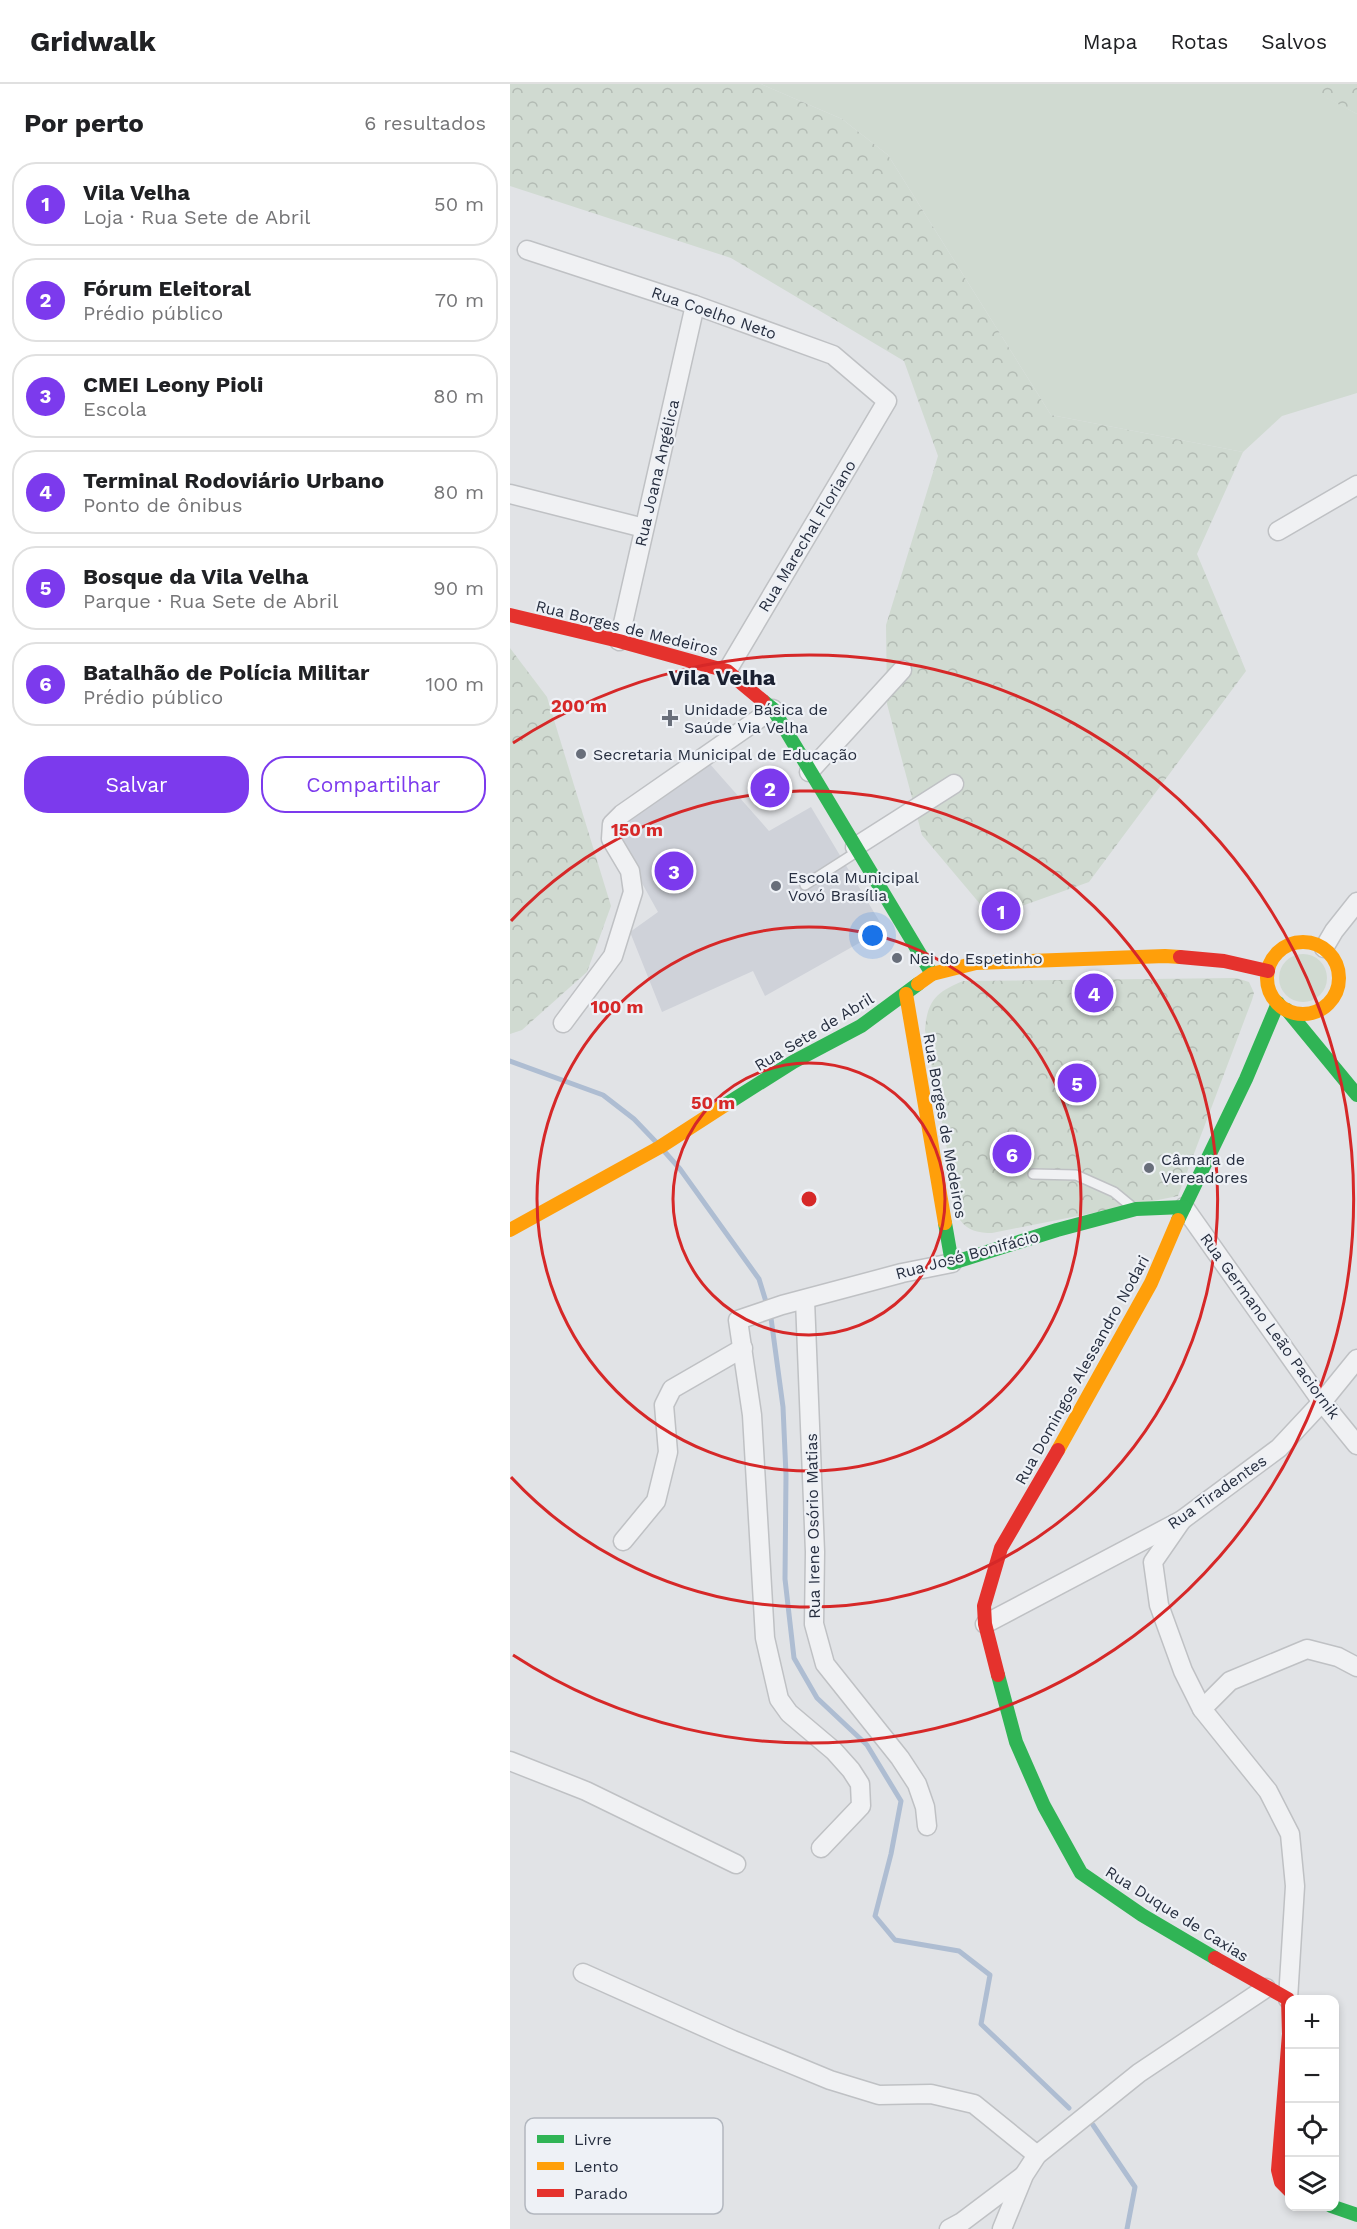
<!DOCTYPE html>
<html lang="pt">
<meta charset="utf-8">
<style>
body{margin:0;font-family:"Work Sans",sans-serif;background:#f2f2f2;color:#202124}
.controls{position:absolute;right:18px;bottom:18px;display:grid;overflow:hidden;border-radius:12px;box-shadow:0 3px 9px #0003}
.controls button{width:54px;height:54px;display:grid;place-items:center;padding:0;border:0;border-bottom:2px solid #e0e0e0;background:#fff;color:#202124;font:30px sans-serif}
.you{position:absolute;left:363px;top:852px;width:21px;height:21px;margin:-15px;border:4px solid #fff;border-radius:50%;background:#1a73e8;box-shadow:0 0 0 9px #1a73e833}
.badge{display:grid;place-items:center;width:39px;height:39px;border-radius:50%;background:#7c3aed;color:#fff;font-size:20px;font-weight:700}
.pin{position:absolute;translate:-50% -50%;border:3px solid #fff;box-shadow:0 2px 6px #0006}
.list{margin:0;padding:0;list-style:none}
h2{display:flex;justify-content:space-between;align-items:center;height:78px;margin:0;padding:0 24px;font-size:26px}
h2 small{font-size:20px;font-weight:400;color:#757577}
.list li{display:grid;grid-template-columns:39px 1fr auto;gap:18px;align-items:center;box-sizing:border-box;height:84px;margin:0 12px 12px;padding:0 12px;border:2px solid #e0e0e0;border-radius:24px}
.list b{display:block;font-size:22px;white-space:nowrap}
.list p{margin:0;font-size:20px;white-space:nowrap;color:#757577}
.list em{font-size:20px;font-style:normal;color:#757577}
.actions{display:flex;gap:12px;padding:18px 24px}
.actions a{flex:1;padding:14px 0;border:2px solid #7c3aed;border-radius:24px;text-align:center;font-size:21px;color:#7c3aed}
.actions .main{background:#7c3aed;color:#fff}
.icon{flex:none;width:33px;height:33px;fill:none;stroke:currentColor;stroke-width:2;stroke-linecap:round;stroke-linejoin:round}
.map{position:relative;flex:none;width:847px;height:2145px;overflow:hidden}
header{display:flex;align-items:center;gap:36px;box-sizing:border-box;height:84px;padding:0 30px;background:#fff;border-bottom:2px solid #e0e0e0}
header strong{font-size:28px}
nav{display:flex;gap:33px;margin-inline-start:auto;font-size:21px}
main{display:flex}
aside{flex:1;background:#fff}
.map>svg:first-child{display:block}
.built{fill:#cfd2d9}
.green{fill:#d0dad1}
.forest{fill:url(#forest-crowns)}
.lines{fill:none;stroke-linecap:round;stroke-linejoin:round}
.stream{stroke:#aebdd2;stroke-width:5}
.lane-casing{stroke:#bfc1c4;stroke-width:12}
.street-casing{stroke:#bfc1c4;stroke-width:21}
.lane{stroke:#f0f1f3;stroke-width:9}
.street{stroke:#f0f1f3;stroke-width:18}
.fast{stroke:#30b455;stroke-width:14}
.slow{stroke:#ff9f0a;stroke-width:14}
.jam{stroke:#e5322d;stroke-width:14}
.ring{fill:none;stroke:#d62828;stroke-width:3}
.poi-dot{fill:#686e7a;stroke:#eef1f6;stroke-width:2}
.labels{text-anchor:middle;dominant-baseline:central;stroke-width:4.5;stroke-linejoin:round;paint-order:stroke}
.street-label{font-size:16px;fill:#272f40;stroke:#eef1f6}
.poi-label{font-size:16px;fill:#272f40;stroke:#eef1f6;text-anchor:start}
.district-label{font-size:22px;font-weight:bold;fill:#1a2031;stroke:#eef1f6}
.key{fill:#eef1f6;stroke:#b2b7bf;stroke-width:1.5}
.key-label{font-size:16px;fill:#272f40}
.centre{fill:#d62828;stroke:#eef1f6;stroke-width:3}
.ring-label{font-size:18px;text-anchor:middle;font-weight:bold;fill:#d62828;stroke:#eef1f6;stroke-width:4.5;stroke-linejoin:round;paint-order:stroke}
</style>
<header>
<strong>Gridwalk</strong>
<nav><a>Mapa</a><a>Rotas</a><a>Salvos</a></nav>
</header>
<main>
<aside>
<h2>Por perto<small>6 resultados</small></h2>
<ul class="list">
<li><span class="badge">1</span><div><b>Vila Velha</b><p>Loja · Rua Sete de Abril</p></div><em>50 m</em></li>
<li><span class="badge">2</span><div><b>Fórum Eleitoral</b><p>Prédio público</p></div><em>70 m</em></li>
<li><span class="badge">3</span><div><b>CMEI Leony Pioli</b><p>Escola</p></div><em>80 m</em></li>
<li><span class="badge">4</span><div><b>Terminal Rodoviário Urbano</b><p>Ponto de ônibus</p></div><em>80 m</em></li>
<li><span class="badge">5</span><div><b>Bosque da Vila Velha</b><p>Parque · Rua Sete de Abril</p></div><em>90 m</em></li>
<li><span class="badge">6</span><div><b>Batalhão de Polícia Militar</b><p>Prédio público</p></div><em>100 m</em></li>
</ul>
<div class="actions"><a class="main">Salvar</a><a>Compartilhar</a></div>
</aside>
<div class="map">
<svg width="847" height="2145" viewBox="0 0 847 2145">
<defs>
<pattern id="forest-crowns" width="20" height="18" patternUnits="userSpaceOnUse" patternTransform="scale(1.5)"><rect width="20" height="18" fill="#d0dad1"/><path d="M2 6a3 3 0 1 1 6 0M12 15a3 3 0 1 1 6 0" fill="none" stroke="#b3bbb4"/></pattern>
</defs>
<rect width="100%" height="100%" fill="#e1e3e6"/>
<path class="built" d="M199 679 259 747 301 723 374 845 255 912 243 887 152 928 120 848 148 828 102 745Z"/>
<g class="green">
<path d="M251 0H792L847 30V309L772 332 733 368 541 331 378 71 332 35Z"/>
<circle cx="793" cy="894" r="24"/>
</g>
<g class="forest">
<path d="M0 0H251L332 35 378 71 541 331 733 368 687 470 736 587 579 798 481 833 412 751 377 620 376 541 428 372 394 277 221 174 0 102Z"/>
<path d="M792 0H847V30L792 1Z"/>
<path d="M0 564 37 613 101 822 77 888 12 946 0 950Z"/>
<path d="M726 894 739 898 744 909 742 916 668 1112 482 1149C469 1149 458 1147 450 1136L415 946C417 917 426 908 453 897Z"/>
</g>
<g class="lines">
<g class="stream">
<path d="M0 977 93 1011 124 1035 146 1058"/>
<path d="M154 1067 170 1085 249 1195 261 1234 273 1323 276 1391 275 1495 284 1574 307 1614 357 1661 391 1717 381 1770 365 1832 385 1856 449 1867 480 1891 471 1940 559 2024"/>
<path d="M583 2041 625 2103 617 2145"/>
</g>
<g class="lane-casing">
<g id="lane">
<path d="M295 801 345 769"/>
<path d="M523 1090 566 1091 604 1108 621 1122"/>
</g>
</g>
<g class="street-casing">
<g id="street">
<path d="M17 166 185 221 323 271 377 317 217 587"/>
<path d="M0 410 134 444"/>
<path d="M768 447 847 401"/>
<path d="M109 557 185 221"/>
<path d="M299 688 392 586"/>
<path d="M345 763 444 700"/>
<path d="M814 864 824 847 847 818"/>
<path d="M53 939 103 872 123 808 120 787 101 755 102 740 112 730 263 625"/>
<path d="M674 1123 812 1318 847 1361"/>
<path d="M295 1216 305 1468 304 1540 315 1580 390 1674 407 1700 415 1723 417 1742"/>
<path d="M672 1436 643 1478 649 1521 673 1587 692 1625 758 1707 780 1750 785 1802 778 1915"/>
<path d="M113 1457 146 1417 158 1368 154 1321 162 1305 233 1264"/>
<path d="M475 1540 672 1436 769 1364 812 1318 847 1275"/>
<path d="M692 1625 720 1597 797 1565 828 1573 847 1583"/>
<path d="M0 1677 76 1707 226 1780"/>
<path d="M311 1764 351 1722 350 1700 341 1686 324 1667 279 1629 269 1615 255 1554 242 1331 228 1236 272 1221 392 1189 442 1179"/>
<path d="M73 1889 223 1956 320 1996 369 2011 421 2010 464 2020 527 2071"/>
<path d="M439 2145 452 2138 513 2092"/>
<path d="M492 2145 514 2091 527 2071 629 1989 756 1904"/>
</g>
</g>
<use href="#lane" class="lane"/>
<use href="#street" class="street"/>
<g class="fast">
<path d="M253 617 263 625 422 890"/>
<path d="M777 926 847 1011"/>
<path d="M215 1021 283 978 351 942 408 900"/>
<path d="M668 1136 736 995 768 919"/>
<path d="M435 1139 442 1179 547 1146 626 1125 674 1123"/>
<path d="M488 1591 506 1658 534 1722 571 1789 632 1831 705 1874"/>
<path d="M821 2122 847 2131"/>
</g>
<g class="slow">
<circle cx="793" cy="894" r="36"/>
<path d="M408 900 422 890 466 879 655 872 670 873"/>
<path d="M396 910 435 1139"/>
<path d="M0 1146 150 1063 215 1021"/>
<path d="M548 1366 641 1199 668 1136"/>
</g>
<g class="jam">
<path d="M0 531 109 557 217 587 253 617"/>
<path d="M670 873 714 877 758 887"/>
<path d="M488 1591 475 1540 474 1522 491 1464 548 1366"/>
<path d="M705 1874 778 1915 779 1950 768 2086 771 2098 780 2107"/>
</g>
</g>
<g class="ring">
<circle cx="299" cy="1115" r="136"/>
<circle cx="299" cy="1115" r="272"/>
<path d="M1 837A408 408 0 1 1 1 1393"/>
<path d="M3 659A544 544 0 1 1 3 1571"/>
</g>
<g class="poi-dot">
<path d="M157 625h6v6h6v6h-6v6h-6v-6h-6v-6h6z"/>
<circle cx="71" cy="670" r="6"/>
<circle cx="266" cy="802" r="6"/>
<circle cx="387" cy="874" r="6"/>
<circle cx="639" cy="1084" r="6"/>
</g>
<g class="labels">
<g class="street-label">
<text transform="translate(204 229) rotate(19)">Rua Coelho Neto</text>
<text transform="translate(147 389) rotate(-77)">Rua Joana Angélica</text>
<text transform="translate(297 452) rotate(-59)">Rua Marechal Floriano</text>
<text transform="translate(117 544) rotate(14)">Rua Borges de Medeiros</text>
<text transform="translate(304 948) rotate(-31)">Rua Sete de Abril</text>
<text transform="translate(435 1042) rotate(80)">Rua Borges de Medeiros</text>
<text transform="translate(457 1171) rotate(-15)">Rua José Bonifácio</text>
<text transform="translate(760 1242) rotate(54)">Rua Germano Leão Paciornik</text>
<text transform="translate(572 1286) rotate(-61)">Rua Domingos Alessandro Nodari</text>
<text transform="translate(707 1408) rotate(-35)">Rua Tiradentes</text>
<text transform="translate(303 1442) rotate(-91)">Rua Irene Osório Matias</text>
<text transform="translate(667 1830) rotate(32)">Rua Duque de Caxias</text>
</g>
<g class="poi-label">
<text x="174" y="625">Unidade Básica de<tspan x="174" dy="18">Saúde Via Velha</tspan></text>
<text x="83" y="670">Secretaria Municipal de Educação</text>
<text x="278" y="793">Escola Municipal<tspan x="278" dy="18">Vovó Brasília</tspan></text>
<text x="399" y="874">Nei do Espetinho</text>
<text x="651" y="1075">Câmara de<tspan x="651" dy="18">Vereadores</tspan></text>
</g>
<g class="district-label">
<text x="212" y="593">Vila Velha</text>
</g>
</g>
<rect x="15" y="2034" width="198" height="96" rx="9" class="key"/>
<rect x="27" y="2051" width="27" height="8" fill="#30b455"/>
<rect x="27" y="2078" width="27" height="8" fill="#ff9f0a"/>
<rect x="27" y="2105" width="27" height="8" fill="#e5322d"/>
<g class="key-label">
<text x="64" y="2061">Livre</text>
<text x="64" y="2088">Lento</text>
<text x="64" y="2115">Parado</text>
</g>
<circle cx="299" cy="1115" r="9" class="centre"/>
<g class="ring-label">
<text x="69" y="628">200 m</text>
<text x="127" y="752">150 m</text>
<text x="107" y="929">100 m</text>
<text x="203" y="1025">50 m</text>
</g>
</svg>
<div class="controls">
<button>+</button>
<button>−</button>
<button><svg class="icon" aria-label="locate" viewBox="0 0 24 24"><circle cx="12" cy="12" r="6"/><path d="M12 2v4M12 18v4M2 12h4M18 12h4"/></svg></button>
<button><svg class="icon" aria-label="layers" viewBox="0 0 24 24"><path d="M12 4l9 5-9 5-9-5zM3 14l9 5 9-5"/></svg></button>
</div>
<div class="you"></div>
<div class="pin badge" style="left:491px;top:827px">1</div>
<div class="pin badge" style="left:260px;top:704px">2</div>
<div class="pin badge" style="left:164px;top:787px">3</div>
<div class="pin badge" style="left:584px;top:909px">4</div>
<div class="pin badge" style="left:567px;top:999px">5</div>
<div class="pin badge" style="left:502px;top:1070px">6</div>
</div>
</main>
